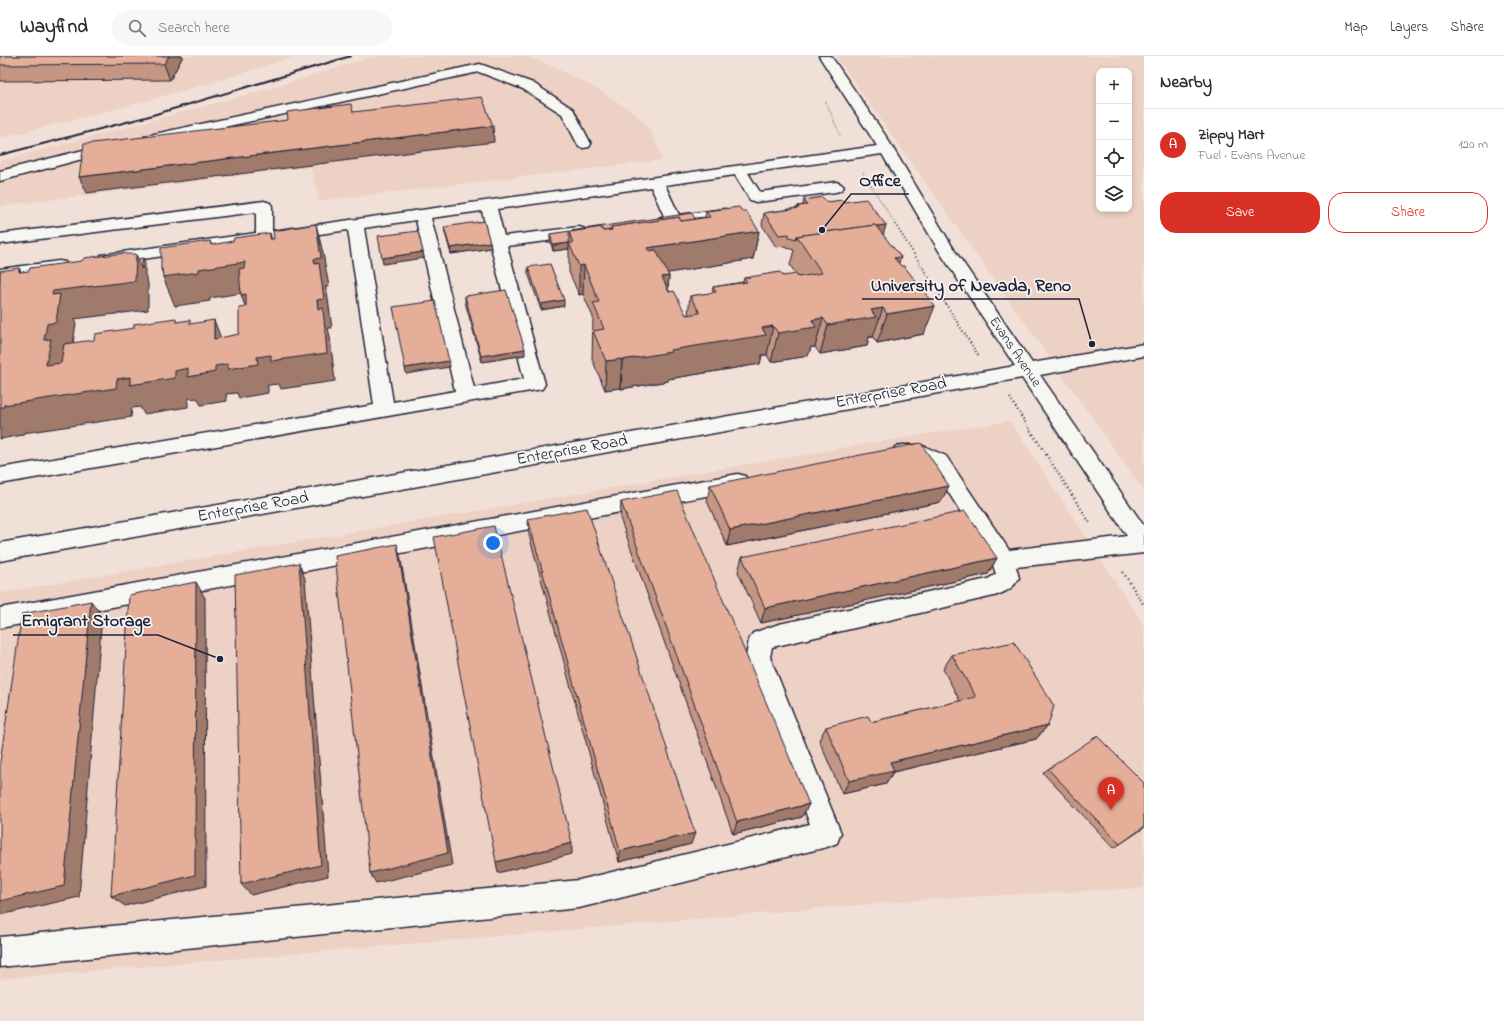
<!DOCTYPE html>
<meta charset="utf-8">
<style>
body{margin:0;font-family:"Indie Flower",sans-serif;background:#f7f7f7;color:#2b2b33}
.controls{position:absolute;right:12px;top:12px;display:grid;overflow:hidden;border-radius:8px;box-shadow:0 2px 6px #0003}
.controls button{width:36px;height:36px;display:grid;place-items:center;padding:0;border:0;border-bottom:1px solid #e1e1e2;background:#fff;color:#2b2b33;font:20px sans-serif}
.you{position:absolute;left:493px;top:487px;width:14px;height:14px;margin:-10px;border:3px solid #fff;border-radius:50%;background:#1a73e8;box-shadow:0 0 0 6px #1a73e833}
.badge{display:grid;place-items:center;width:26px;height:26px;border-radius:50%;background:#d93025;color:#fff;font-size:13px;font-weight:700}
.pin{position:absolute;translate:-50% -33px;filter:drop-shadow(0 1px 2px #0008)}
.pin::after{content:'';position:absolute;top:21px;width:14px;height:12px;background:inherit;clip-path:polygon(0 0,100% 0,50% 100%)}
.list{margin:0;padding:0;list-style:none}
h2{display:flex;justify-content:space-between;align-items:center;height:52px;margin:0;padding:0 16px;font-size:17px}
h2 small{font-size:13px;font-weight:400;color:#7c7c81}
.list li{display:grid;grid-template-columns:26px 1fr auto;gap:12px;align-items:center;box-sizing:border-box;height:72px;padding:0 16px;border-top:1px solid #e1e1e2}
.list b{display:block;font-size:15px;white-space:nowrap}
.list p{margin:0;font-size:13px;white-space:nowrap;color:#7c7c81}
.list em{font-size:13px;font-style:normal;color:#7c7c81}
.actions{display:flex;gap:8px;padding:12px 16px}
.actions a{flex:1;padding:9px 0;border:1px solid #d93025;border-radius:16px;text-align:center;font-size:14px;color:#d93025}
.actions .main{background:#d93025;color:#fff}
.icon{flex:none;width:22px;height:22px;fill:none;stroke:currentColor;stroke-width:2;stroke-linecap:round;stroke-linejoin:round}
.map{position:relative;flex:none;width:1144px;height:965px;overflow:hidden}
header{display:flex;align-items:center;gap:24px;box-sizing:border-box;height:56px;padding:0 20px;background:#fff;border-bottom:1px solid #e1e1e2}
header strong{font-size:19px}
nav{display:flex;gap:22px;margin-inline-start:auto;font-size:14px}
.search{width:280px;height:36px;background:#f7f7f7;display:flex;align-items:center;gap:10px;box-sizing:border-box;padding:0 14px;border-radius:22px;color:#7c7c81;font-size:15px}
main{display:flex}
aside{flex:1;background:#fff}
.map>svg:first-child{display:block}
.built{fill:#edd1c4;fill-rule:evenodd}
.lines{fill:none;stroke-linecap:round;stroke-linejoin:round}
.minor-casing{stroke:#22223b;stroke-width:3}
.path-far2{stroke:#22223b;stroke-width:1.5;stroke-dasharray:0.5 2;stroke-linecap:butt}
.path-far1{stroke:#22223b;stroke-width:2;stroke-dasharray:1 2.5;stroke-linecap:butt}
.path{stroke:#22223b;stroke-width:2.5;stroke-dasharray:1 3;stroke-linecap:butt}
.minor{fill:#f6f6f2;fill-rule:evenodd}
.rail{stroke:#22223b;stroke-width:2}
.wall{fill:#c49683;stroke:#22223b}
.shaded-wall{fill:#a07a6a;stroke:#22223b}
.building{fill:#e4ae98;stroke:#22223b}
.labels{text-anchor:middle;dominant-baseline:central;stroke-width:3.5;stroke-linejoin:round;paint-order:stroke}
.far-street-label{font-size:14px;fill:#22223b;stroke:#f6f6f2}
.street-label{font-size:17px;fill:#22223b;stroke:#f6f6f2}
.leader{fill:none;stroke:#22223b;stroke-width:1.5}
.callout-dot{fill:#22223b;stroke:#f6f6f2;stroke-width:1.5}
.callout-label{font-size:18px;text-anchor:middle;font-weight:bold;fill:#22223b;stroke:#f6f6f2;stroke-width:3.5;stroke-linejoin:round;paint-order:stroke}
</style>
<header>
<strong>Wayfind</strong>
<div class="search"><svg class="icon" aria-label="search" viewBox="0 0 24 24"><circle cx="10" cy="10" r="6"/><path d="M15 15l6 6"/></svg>Search here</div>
<nav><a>Map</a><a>Layers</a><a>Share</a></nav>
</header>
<main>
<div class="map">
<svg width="1144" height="965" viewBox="0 0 1144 965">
<rect width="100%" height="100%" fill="#f1e0d7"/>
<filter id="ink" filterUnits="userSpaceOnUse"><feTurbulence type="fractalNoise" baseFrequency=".025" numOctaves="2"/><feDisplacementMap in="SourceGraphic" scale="8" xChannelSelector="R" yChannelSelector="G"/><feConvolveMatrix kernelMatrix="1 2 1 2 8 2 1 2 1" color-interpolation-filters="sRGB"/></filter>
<g filter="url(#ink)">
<g class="built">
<path d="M0 0H296L207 28 97 58 0 82Z"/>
<path d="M374 0H523L548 8 595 32 630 54 648 70 663 104 319 145 311 111 0 150V105L268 33Z"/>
<path d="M836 0H1144V435L850 20ZM1099 15H1129V153H1099Z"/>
<path d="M1010 365 1144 569V832L929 843 0 923V537L871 387Z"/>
</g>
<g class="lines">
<g class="minor-casing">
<g id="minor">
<path d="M819 0H831L885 79 955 195 1032 307 1144 288V300L1040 319 1144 470V497L1016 511 1019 522C1014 532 1004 537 994 540L772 591 770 601 841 777 837 787 827 791 579 852 0 911V881L579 824 810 768 746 601 749 584 753 577 779 568 988 523 996 518 992 506 932 410 918 403H902L895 401 892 396 895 391 902 389H921L946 400 1009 494 1127 480 1022 322 0 505V487L1015 310 939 195 882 98 748 117 760 136 836 126 841 128 844 131 841 134 836 136 756 146 750 144 735 119 665 129 679 159 725 153 731 155 733 158 731 161 725 163 665 170 659 168 657 165 659 162 664 160 651 131 497 153 504 180 579 171 585 173 587 176 585 179 579 181 507 190 545 328 542 333 0 428V412L374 349 348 174 107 208 101 207 99 203 101 199 256 177V156L0 188V178L264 145 270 147 272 150V175L877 90ZM482 155 524 323 474 332 431 162ZM416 164 455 335 393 346 364 172Z"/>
<path d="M480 8 533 27 573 53 591 88 589 91 584 92 579 91 562 58 523 33 479 16 150 87 145 86 143 83 145 80 150 79Z"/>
<path d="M111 87 116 88 118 91 116 94 0 125V115Z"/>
<path d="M59 205 65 206 67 210 65 214 0 223V213Z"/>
<path d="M738 418 745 420 748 426 745 432 738 434 0 572V552Z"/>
</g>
</g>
<g class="path-far2">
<path d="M826 46 840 79"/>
<path d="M863 117 896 169"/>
</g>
<g class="path-far1">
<path d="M895 168 978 299"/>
<path d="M1010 342 1033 379"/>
</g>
<g class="path">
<path d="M1033 378 1090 467"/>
<path d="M1123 516 1144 549"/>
</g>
<use href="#minor" class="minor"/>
<path class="rail" d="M0 99 146 61 351 0"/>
</g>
<g class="wall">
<path d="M0 0H183L170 24 0 25Z"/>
<path d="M804 144 827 146H844L883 179 898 208 924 278 877 287 873 281H869L867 290 820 298 815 291H811L808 300 771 306 767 299H762L760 308 668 323V325L621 333 620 332 605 334 592 303 593 261 583 238 579 239 569 216V193L553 195 550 184V178L705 161 706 155H742L759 175 753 203 667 217 669 220 668 233 686 259H688L690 240 712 237 713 231 743 226 744 222 783 220 798 221 790 209 794 194 787 192 786 190 776 191 762 169 764 157 797 152 798 150 803 149Z"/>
<path d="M444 171 490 186 491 192 451 198 445 177Z"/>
<path d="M528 211 564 250 541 254 528 217Z"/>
<path d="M465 240 525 299 482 306 465 246Z"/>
<path d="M710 429 941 446 727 490 707 445Z"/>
<path d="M621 446 809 748 802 761 733 778 620 462Z"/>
<path d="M528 463 691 788 619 806 529 479Z"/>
<path d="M742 501 997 502 988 518 761 567 738 516Z"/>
<path d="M952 599 1048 669 1036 683 893 716 886 728 842 738 819 684 826 671 871 666 960 645 943 613Z"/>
<path d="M1048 713 1144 727V772L1114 792 1043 717Z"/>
</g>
<g class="shaded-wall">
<path d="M169 0H183L170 24 164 8Z"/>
<path d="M493 70 494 86 87 137 79 121Z"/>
<path d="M316 168 323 197 329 231H325L327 236 332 272H328L330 281 335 325 281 333 279 328 268 329V337L239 342 237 337 226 338 227 345 201 349 197 342 188 343V351L144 358 140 351 132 352 131 361 23 377V379L0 383V351L4 349 117 323 175 315 214 283V264L225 293 257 301 318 253 317 244 322 232 314 203Z"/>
<path d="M886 169 883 180 823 177Z"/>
<path d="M759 175 753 203 645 221 647 192Z"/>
<path d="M270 177 275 194 245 206 254 235 210 242V245L175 250 163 221H164L161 213H199L210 185 217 202 270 183Z"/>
<path d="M490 186 491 192 451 198 450 192Z"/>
<path d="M569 187V193L553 195V189Z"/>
<path d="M423 196 424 202 383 208 382 202Z"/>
<path d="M136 198 142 213 143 202 145 208V219L148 227V254L74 263 76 267 72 295 67 312 46 309 44 284 19 216V212L29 229 133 215Z"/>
<path d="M901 201 891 230 894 202Z"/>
<path d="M584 209 583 238 579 239V210Z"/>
<path d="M669 220 666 249 662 221Z"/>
<path d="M246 238 251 267 241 239Z"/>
<path d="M564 244V250L541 254V248Z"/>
<path d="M935 250 924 278 877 287 887 258Z"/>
<path d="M883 252 873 281H869L867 290 820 298 828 269 871 254Z"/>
<path d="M823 262 815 291H811L808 300 771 306 778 277 812 264Z"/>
<path d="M773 270 767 299H762L760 308 668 323V325L621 333 622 304 670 294 762 272Z"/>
<path d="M525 293V299L482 306 481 300Z"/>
<path d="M622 303 620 332 605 334 606 305Z"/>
<path d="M449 305 450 311 406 318 405 312Z"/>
<path d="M949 430 941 446 727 490 730 474Z"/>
<path d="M397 488 401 504 452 809 376 827 370 817Z"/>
<path d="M997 502 988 518 761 567 765 552Z"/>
<path d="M299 507 305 523 328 820 251 839 241 828Z"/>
<path d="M196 526 205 542 206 830 125 850 111 840Z"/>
<path d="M91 545 102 560 79 841 0 859V845Z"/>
<path d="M1048 669 1036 683 893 716 886 728 842 738 849 725 890 706Z"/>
<path d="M809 748 802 761 733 778 737 766Z"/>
<path d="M695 777 691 788 619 806 620 795Z"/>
<path d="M572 787V798L498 817 496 806Z"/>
</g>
<g class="building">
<path d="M0 0H169L164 8 0 9Z"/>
<path d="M482 41 493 70 79 121 84 88 288 64 287 56 351 48 353 56Z"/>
<path d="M822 141 827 146 842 144 844 146 866 143 886 169 876 170 875 169 797 180 796 183 789 181V178L779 179 764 157 799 152 798 150 807 149 804 144Z"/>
<path d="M739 151 742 155H746L759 175 647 192 649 195 656 194 669 220 662 221 669 236 674 235 686 259 700 257 690 240 716 236 713 231 747 226 744 222 780 216 783 220 796 218 798 221 822 217 797 180 875 169 901 201 894 202 901 210H904L935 250 887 258 883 252 871 254 876 261 828 269 823 262 812 264 816 271 778 277 773 270 762 272 766 279 670 294 671 296 622 304V303L606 305 593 275 604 273 593 247 599 246 584 209 579 210 569 187H573L569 176 601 171 603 175 612 174 611 171 679 161 681 165 710 161 706 155Z"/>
<path d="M692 157 695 163 681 165 679 161 611 171V174L603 175 601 171 569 176V187L553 189 550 178Z"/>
<path d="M484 165 490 186 450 192 444 171Z"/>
<path d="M316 168 321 202 314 203 315 208 319 207 324 243 317 244 318 253 323 252 327 297 271 305V299L257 301 258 308 228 313V308L215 310V316L188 321V312L175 315V322L130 329V321L117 323 116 332 4 349V351H0V215L19 212V216L29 215 30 212 82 205 84 202 125 197V198H136L135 225 53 235 52 239 60 238 56 266 47 268 44 284 51 283 46 309 61 307 64 288 94 284 95 278 134 272V268L176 262V266L190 264V268L214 264V283L239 278V252L246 251V238L241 239 239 213 244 212 245 206 199 213V216L163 221 162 213H161V192L210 185 211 189 233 185 234 182 270 177V183H274L273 175Z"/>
<path d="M418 175 423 196 382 202 378 180Z"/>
<path d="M143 202 142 213 138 203Z"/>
<path d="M550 208 564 244 541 248 528 211Z"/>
<path d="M506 234 525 293 481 300 465 240Z"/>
<path d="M435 245 449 305 405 312 393 251Z"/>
<path d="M921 387 949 430 730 474 710 429Z"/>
<path d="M677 435 809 748 737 766 621 446Z"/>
<path d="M587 452 695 777 620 795 528 463Z"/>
<path d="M965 455 997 502 765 552 742 501Z"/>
<path d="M494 470 572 787 496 806 434 481Z"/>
<path d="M397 488 448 797 370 817 335 500Z"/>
<path d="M299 507 321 809 241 828 235 519Z"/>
<path d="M196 526 195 819 111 840 129 539Z"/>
<path d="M91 545 64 830 0 845V706L22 558Z"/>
<path d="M1014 586 1054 650 1048 669 890 706 894 715 849 725 826 671 868 660 871 666 976 641 952 599Z"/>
<path d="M1097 680 1144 727V771L1120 788 1048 713Z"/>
</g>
</g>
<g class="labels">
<g class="far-street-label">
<text transform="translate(1015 296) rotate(56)">Evans Avenue</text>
</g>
<g class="street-label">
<text transform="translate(891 337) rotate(-10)">Enterprise Road</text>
<text transform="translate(572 394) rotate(-10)">Enterprise Road</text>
<text transform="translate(253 451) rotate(-10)">Enterprise Road</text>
</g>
</g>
<path class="leader" d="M822 174L851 138H909M1092 288L1079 243H862M220 603L158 579H13"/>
<g class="callout-dot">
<circle cx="822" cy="174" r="4"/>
<circle cx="1092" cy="288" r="4"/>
<circle cx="220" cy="603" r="4"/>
</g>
<g class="callout-label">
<text x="880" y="130">Office</text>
<text x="971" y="235">University of Nevada, Reno</text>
<text x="86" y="570">Emigrant Storage</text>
</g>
</svg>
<div class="controls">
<button>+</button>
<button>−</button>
<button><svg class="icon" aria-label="locate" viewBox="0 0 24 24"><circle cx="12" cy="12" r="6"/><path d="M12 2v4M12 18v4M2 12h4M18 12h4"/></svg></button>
<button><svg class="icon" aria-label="layers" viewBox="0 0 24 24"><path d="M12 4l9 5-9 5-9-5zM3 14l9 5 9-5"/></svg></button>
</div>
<div class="you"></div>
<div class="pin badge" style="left:1111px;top:754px">A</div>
</div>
<aside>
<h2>Nearby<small></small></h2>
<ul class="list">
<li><span class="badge">A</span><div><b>Zippy Mart</b><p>Fuel · Evans Avenue</p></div><em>120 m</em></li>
</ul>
<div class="actions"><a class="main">Save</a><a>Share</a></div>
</aside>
</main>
